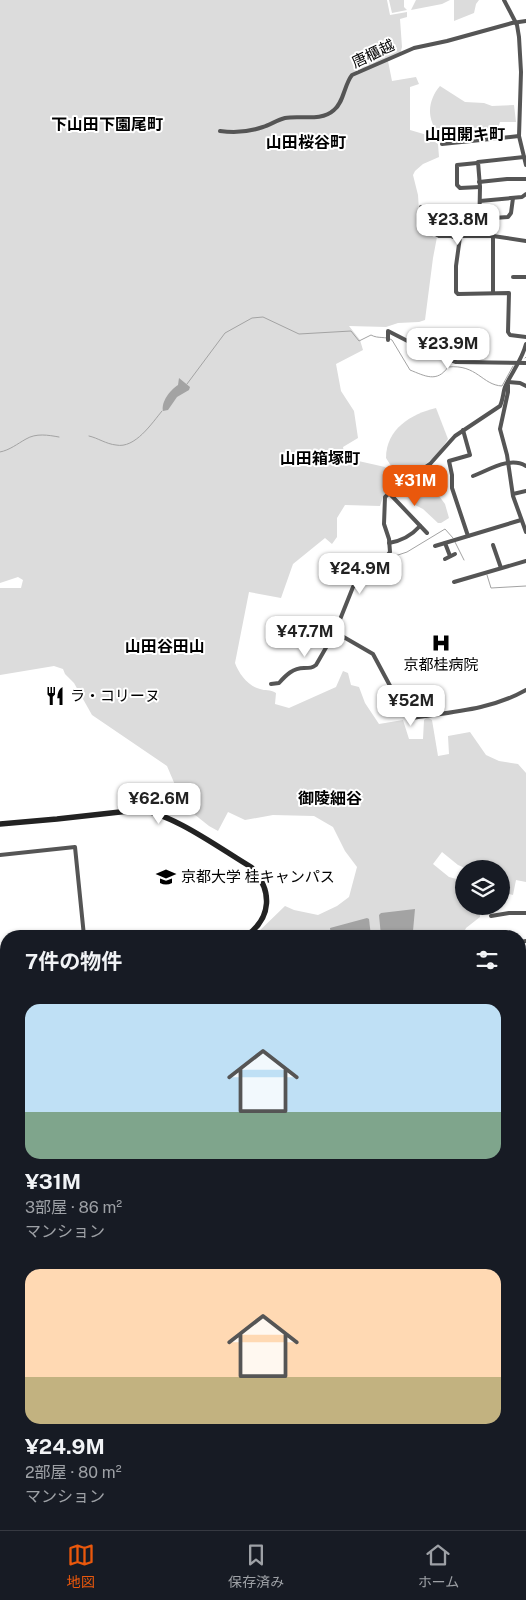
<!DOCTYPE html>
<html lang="ja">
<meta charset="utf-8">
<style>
body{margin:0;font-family:"Public Sans","Noto Sans JP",sans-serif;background:#20242c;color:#f1f3f6;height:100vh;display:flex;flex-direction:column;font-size:19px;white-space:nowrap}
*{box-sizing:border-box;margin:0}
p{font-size:16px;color:#9ea1a6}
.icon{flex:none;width:28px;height:28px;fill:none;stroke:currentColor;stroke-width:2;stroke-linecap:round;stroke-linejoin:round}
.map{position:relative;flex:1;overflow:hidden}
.sheet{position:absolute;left:0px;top:930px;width:526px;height:600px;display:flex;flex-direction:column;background:#171b24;border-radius:20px 20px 0 0;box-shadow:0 1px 4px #0004}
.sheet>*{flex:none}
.controls{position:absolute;left:455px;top:860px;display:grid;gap:10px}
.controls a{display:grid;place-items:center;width:55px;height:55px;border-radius:50%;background:#171b24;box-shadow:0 1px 4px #0004;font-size:25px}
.price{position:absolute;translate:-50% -42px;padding:0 11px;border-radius:10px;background:#fff;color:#222;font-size:16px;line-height:32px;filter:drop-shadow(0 1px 2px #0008)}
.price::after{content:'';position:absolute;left:50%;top:30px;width:15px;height:11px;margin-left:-8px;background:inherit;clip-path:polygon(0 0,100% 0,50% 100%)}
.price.active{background:#ea580c;color:#fff}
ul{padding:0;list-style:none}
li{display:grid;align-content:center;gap:10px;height:265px;padding:0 25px}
li span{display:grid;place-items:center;height:155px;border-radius:15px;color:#555}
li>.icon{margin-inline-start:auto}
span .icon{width:90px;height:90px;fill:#fffc;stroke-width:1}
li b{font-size:21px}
h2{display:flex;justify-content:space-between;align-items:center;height:60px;padding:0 25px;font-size:21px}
.tabs{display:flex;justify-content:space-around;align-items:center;height:70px;border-top:1px solid #363941;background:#171b24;font-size:14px;color:#9ea1a6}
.tabs a{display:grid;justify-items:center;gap:2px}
.tabs .active{color:#ea580c}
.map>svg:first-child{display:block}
.green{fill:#dcdcdc}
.water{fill:#a3a3a3}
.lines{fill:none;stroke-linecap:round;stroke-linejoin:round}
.stream{stroke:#a3a3a3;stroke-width:1}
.river{stroke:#a3a3a3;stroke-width:9}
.highway-casing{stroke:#dbdbdb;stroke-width:9}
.street{stroke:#555;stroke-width:4}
.secondary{stroke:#222;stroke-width:5.5}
.highway{stroke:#000;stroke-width:7}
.labels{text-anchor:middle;stroke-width:4;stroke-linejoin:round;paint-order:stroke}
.street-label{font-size:15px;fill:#000;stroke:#fff}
.poi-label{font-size:15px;fill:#000;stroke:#fff;text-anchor:start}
.neighbourhood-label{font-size:16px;font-weight:bold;fill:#000;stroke:#fff}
</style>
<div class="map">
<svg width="526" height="1530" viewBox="0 0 526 1530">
<rect width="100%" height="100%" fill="#fff"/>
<g class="green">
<path d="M0,0H387L390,15L407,12V17L400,19L402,47L400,54L388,61L392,81L416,77L419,84L410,87V130L427,135L438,144L439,157L423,164L415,171L413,175L418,195L419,211L433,237H437L433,258L425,320L419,322L398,323L386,327L349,326L360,340L363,350L336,364L341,391L354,411L358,438L343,447L345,458L385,467L397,484L383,497L380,506L345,505L337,518V537L332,544L325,538L293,564L281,598L249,592L235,663C239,674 248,686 260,689C265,691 270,689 276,693L275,704L289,708L336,687L343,671L348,673L351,685L359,687L365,703L379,724L403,720L409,739H423L424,720L427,717L432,720L438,756L449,754L448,736L470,732L486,755L499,761L518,764L526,773V882L516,880L513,895L505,893V896L501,897V869L465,868L458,865L442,852L433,864L449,877L464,881V906H480V917L466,928L462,936H254L285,906L294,910L318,915L337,906L349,897L357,867L345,851L333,827L314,816L273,815L245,820L228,812L218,831L209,826L184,806L167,766L92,715L74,683L65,674L63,669L54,666L0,675V588H21L23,580L18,577L0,583Z"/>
<polygon points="389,0 404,0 404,7 407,10 392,13"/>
<polygon points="416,0 450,0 442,4 411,10"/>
<polygon points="454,0 479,0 476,4 474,13 454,21"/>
<path d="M440,86L465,102L484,103L492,106L514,105L516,122H500L498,128H472L470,135L438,137C437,132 433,127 432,122C427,109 432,95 440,86Z"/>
<path d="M436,408L448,439C437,458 420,469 403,480H400L386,458C386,429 411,414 436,408Z"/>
<polygon points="422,473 445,504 449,518 441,523 438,523 423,509 413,504 400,487"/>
<polygon points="0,983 6,985 6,1392 0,1399"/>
<polygon points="338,1524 483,1524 487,1530 334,1530"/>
</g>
<g class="water">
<path d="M179,378L190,387L189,390L177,397L168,410L163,411C161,402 170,390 178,385Z"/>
<polygon points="415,909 413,931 412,934 389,933 381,936 379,915 381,913"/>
<polygon points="367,918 369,919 371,936 331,936 330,928"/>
</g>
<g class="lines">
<g class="stream">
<polyline points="525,358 526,357"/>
<path d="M187,384L225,333L252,318L263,317L299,334L351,331L359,341L371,335C378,339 386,336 392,340L410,370C425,376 437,383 448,367C477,364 482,385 502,386L513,366"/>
<path d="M89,436C98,438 106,444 116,445C135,449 152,423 162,411"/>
<path d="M0,452C10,450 17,444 26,439C36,433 48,435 59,437"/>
<polyline points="455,542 464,560"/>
<polyline points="382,562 389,558 407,552 445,529 453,538"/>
<polyline points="487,575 491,588 526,586"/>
<polyline points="356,589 374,569"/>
<polyline points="520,1081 526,1079"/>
<polyline points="520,1374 526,1372"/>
<polyline points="520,1390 524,1407 526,1407"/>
</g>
<g class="river">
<polyline points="0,1246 6,1243"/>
<polyline points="520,1266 526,1269"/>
</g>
<g class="highway-casing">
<g id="highway">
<polyline points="520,1203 526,1193"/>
<polyline points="520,1217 526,1206"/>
<polyline points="111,1530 121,1524"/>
<polyline points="122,1530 132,1524"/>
</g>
</g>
<g class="street">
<polyline points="504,0 517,25 519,37 521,72 519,136 526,165"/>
<path d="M220,131C235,133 249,132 263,127C270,125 277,120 285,118C300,115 321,122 334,110C344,102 344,85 352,75L414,48L447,41L512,23L526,21"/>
<polyline points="442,144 519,136"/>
<polyline points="477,163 457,165 457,185 460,188 480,187"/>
<polyline points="479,182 507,179 526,179"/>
<polyline points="480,201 522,197 526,194"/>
<polyline points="421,207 421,211 434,233 439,236 493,236 526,241"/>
<polyline points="452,211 453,237"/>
<polyline points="479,219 508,217 511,213 513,198"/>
<polyline points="479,235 480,187 478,162 524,157"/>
<polyline points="460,237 456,266 456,292 458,294 509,293 508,332 510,335 526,337"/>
<polyline points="513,277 526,277"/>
<polyline points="493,293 493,236"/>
<polyline points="388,340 388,331 431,353 456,362 526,363"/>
<polyline points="508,382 520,383 526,386"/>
<polyline points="508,385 508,392 500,429 507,455 513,496 526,532"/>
<polyline points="463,430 470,455 449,461 452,475 452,488 468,536"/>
<path d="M473,476C489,470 510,456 526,466"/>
<polyline points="389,493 427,533"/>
<polyline points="513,494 526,491"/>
<path d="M389,543C401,541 412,535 420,526"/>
<polyline points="445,543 450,556"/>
<polyline points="493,545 501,568"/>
<polyline points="435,546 521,520"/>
<polyline points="445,559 455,554"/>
<polyline points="454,582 526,561"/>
<path d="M335,632L373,654L396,697L411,718C450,712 491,710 526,690"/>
<path d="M271,684L279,683C286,675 293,668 304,668C310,668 312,668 316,665L335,632L353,587L370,570L387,556L390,552L389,539L384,524L385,497L394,489L430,464L455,436L500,406C503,400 503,393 505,387C512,372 522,360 526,344"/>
<polyline points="0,855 75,847 84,936"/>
<polyline points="491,916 509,913 526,913"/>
<polyline points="520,942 526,941"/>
<polyline points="0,969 6,968"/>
<polyline points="520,1021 526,1023"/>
<polyline points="520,1048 526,1047"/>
<polyline points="520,1151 526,1155"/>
<polyline points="520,1259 526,1256"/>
<polyline points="524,1291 526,1293"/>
<polyline points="520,1342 526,1340"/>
<polyline points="0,1363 6,1364"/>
<polyline points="240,1530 242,1524"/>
</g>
<g class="secondary">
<path d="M0,824L57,819L138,810C171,812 222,850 251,867C273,890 272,918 246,936"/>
<polyline points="520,1367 526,1365"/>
<polyline points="0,1430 6,1428"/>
<polyline points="520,1438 526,1437"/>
<polyline points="326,1530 331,1524"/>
</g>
<use href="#highway" class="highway"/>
</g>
<defs>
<g id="hospital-bare" transform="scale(1.5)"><path d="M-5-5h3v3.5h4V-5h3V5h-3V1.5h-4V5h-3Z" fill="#000" stroke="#fff" stroke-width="2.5" paint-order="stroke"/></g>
<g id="restaurant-bare" transform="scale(1.5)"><path d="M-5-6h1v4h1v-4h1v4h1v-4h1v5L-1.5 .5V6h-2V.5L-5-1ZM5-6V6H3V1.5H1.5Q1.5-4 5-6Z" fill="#000" stroke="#fff" stroke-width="2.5" paint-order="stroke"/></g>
<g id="university-bare" transform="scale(1.5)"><path d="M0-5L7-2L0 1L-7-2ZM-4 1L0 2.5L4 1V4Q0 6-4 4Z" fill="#000" stroke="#fff" stroke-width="2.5" paint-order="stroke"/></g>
</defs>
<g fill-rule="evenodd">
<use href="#hospital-bare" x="441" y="643"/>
<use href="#restaurant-bare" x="55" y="696"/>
<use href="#university-bare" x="166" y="877"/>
</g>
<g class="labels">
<g class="street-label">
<text transform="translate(373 54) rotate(-25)" y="5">唐櫃越</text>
</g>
<g class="poi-label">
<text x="441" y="670" text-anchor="middle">京都桂病院</text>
<text x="70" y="701">ラ・コリーヌ</text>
<text x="181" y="882">京都大学 桂キャンパス</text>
</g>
<g class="neighbourhood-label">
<text x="107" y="130">下山田下園尾町</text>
<text x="465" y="140">山田開キ町</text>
<text x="306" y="148">山田桜谷町</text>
<text x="320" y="464">山田箱塚町</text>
<text x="165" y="652">山田谷田山</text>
<text x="330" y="804">御陵細谷</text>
</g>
</g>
</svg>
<div class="controls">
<a><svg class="icon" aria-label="layers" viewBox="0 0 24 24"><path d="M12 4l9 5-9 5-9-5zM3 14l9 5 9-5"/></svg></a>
</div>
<b class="price" style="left:458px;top:246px">¥23.8M</b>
<b class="price" style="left:448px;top:370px">¥23.9M</b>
<b class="price active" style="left:415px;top:507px">¥31M</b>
<b class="price" style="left:360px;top:595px">¥24.9M</b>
<b class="price" style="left:305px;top:658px">¥47.7M</b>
<b class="price" style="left:411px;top:727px">¥52M</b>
<b class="price" style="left:159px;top:825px">¥62.6M</b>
<section class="sheet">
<h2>7件の物件<svg class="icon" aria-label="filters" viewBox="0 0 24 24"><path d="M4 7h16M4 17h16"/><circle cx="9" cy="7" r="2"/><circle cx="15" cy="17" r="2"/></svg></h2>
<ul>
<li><span style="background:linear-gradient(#bfe0f5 70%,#7fa58c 0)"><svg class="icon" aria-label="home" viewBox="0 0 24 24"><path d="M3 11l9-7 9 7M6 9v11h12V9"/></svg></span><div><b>¥31M</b><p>3部屋 · 86 m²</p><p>マンション</p></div></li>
<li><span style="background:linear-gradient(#ffd9b3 70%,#c2b280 0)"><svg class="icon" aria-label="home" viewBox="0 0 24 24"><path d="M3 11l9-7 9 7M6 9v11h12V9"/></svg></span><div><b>¥24.9M</b><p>2部屋 · 80 m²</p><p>マンション</p></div></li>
</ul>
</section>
</div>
<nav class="tabs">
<a class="active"><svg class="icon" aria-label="map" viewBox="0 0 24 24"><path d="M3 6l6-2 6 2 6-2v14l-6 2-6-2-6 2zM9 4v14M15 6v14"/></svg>地図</a>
<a><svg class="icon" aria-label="saved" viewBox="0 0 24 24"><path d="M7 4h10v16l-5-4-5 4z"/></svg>保存済み</a>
<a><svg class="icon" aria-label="home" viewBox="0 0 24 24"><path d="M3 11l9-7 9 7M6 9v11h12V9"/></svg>ホーム</a>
</nav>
